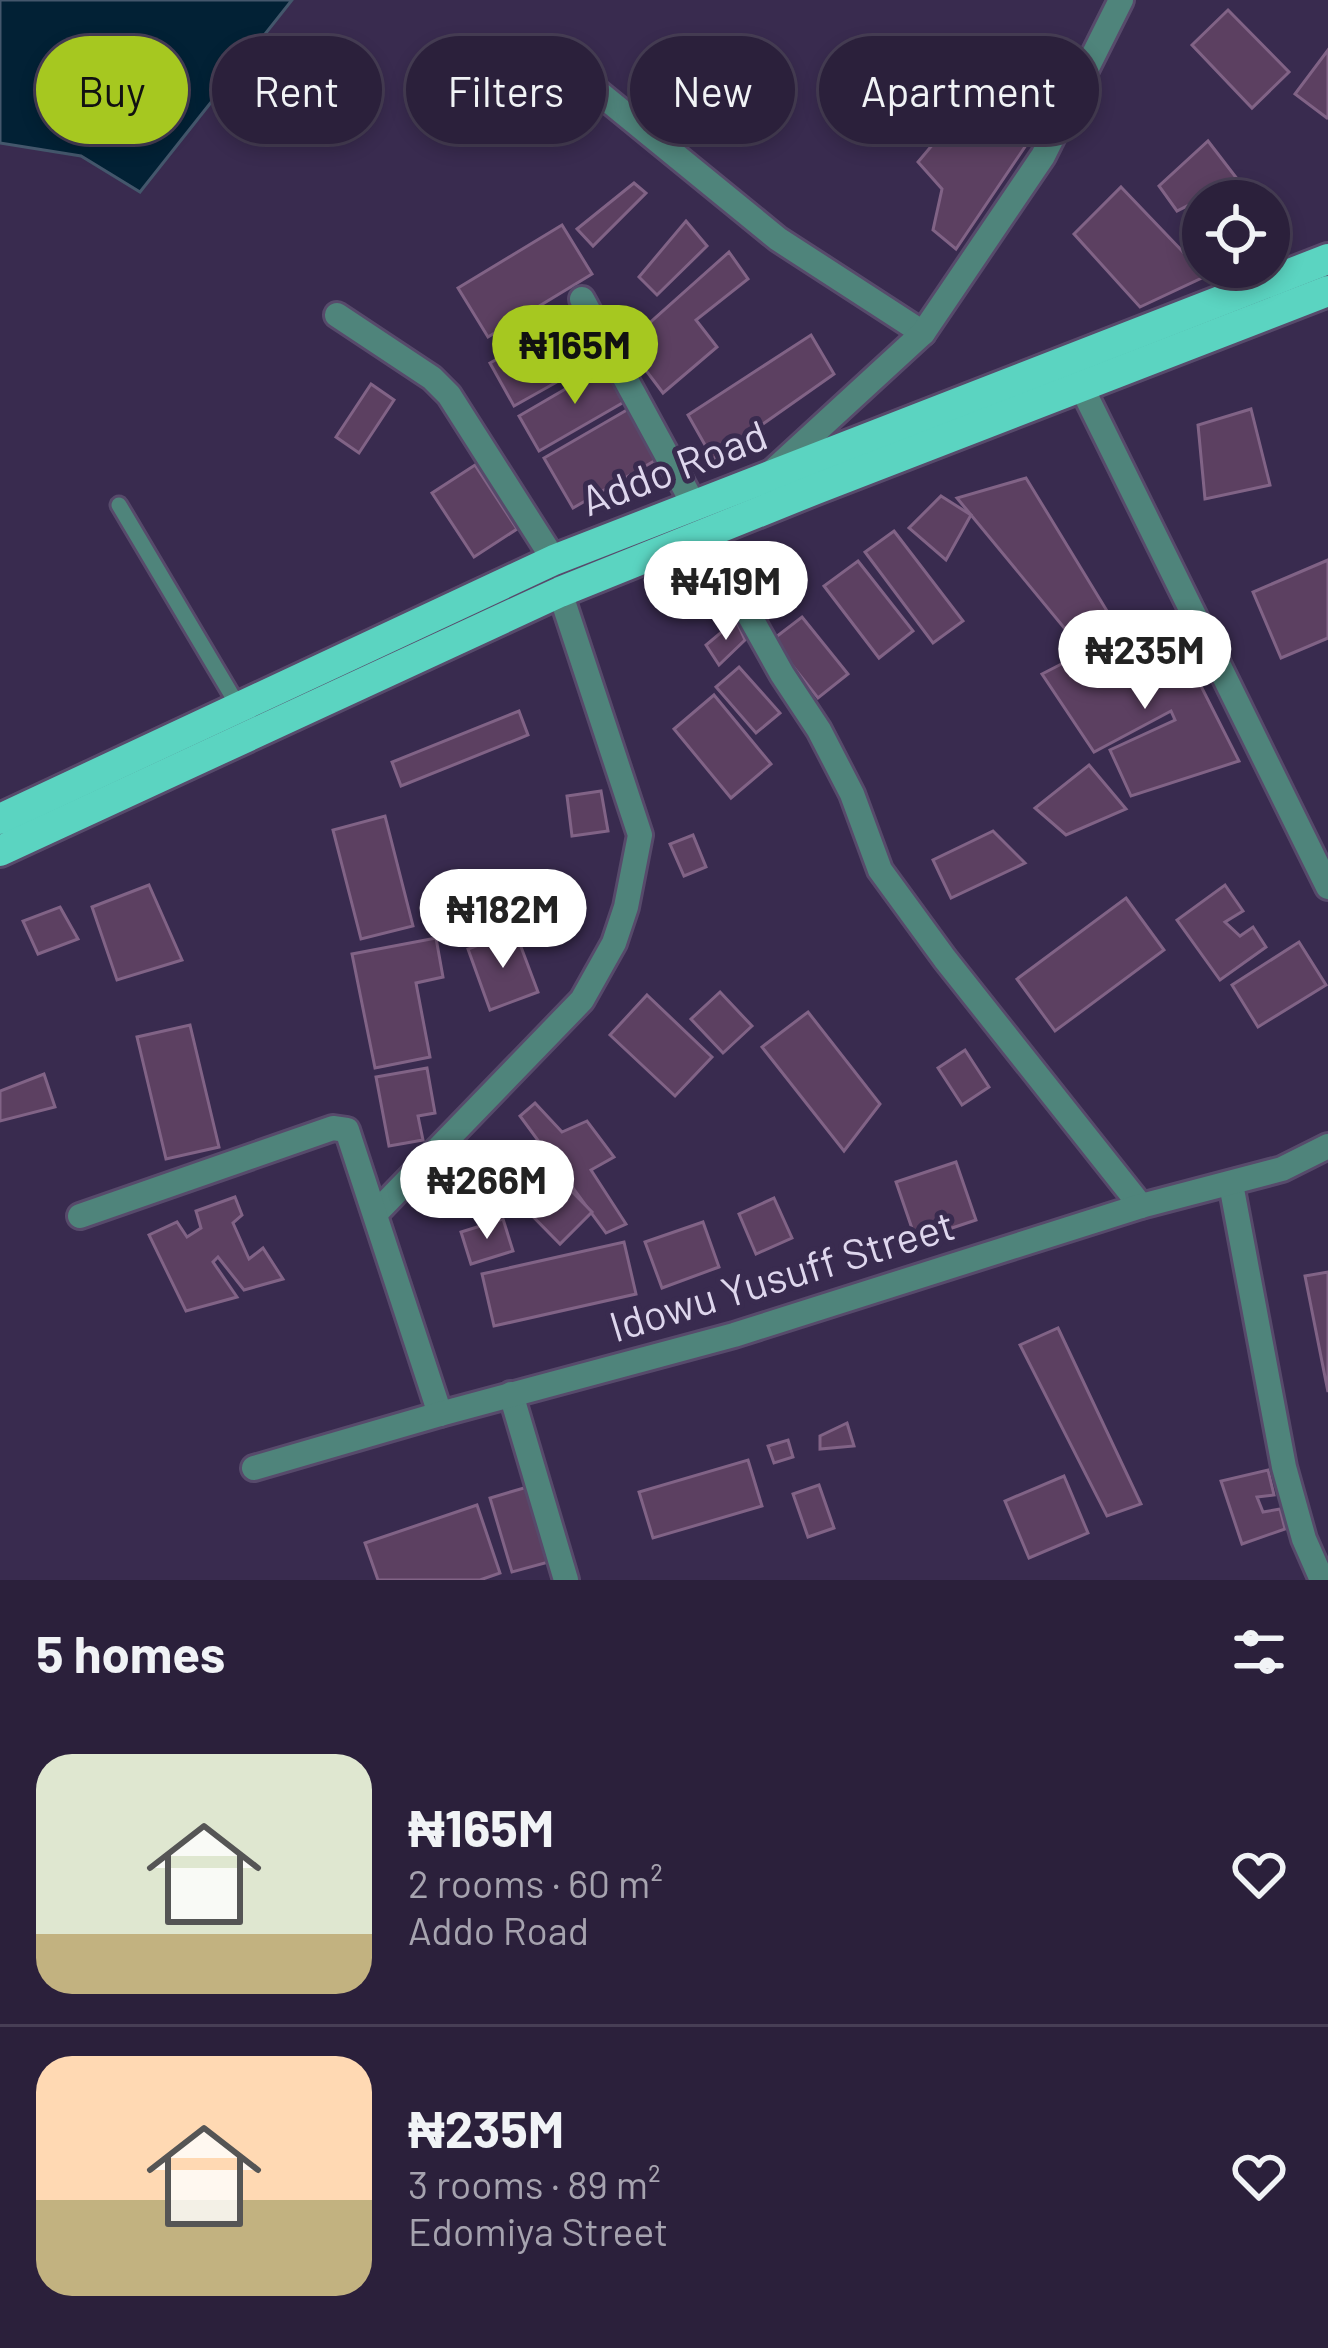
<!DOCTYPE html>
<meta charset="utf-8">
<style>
body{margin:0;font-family:Barlow,sans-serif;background:#332842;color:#f1f3f6;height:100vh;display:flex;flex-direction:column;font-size:45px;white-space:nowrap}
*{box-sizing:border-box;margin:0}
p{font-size:39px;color:#a6a3af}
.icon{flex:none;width:66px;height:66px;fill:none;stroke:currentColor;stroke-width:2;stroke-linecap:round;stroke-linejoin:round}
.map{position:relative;height:1580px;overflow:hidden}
.drawer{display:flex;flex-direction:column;background:#2b203b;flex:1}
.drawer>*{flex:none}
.top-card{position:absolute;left:36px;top:36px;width:1257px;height:108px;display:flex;gap:24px}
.controls{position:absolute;left:1182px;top:180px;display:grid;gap:24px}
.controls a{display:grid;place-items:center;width:108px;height:108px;border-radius:50%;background:#2b203b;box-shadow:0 6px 18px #0003,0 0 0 3px #473e55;font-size:60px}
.price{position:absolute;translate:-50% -102px;padding:0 27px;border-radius:42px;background:#fff;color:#222;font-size:39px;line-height:78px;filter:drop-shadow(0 3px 6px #0008)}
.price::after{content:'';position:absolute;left:50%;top:72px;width:36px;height:27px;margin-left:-18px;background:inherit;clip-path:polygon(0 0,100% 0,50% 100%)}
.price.current{background:#a6c820;color:#111}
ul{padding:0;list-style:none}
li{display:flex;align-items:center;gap:36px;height:300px;padding:0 36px}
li+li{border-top:3px solid #473e55}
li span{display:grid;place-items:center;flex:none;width:336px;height:240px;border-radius:36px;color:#555}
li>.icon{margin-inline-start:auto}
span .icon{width:144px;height:144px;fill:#fffc;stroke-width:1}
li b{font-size:51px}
h2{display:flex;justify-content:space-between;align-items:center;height:144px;padding:0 36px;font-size:51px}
.pill{padding:0 42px;border-radius:54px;background:#2b203b;box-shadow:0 6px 18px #0003,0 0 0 3px #473e55;font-size:42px;line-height:108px}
.pill.current{background:#a6c820;color:#111}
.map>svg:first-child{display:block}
.water{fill:#022135;stroke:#44576c;stroke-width:3}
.building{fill:#5c4061;stroke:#816386;stroke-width:3}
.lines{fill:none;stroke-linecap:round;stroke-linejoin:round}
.service-casing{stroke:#574a6b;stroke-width:21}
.minor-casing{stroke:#574a6b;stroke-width:30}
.tertiary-casing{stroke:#574a6b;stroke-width:30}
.primary-casing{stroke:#574a6b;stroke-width:36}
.service{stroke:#4f847b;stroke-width:15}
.minor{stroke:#4f847b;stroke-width:24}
.tertiary{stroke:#4f847b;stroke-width:24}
.primary{stroke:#5bd4c1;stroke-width:30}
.labels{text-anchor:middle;stroke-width:10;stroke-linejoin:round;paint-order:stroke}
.street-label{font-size:42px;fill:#ded6ed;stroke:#392b4f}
</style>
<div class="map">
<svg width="1328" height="1580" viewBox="0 0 1328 1580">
<rect width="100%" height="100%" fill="#392b4f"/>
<polygon class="water" points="0,0 292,0 140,192 81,156 0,143"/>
<g class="building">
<polygon points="1228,10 1289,72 1252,108 1192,45"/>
<polygon points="1328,50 1328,117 1327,118 1295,94"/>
<polygon points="982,86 1039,126 956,249 933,230 942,189 918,162"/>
<polygon points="1208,141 1238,180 1177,211 1159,186"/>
<polygon points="634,183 646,193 593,246 577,229"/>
<polygon points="1121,187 1206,276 1140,307 1074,234"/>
<polygon points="686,221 707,246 657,295 639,277"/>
<polygon points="562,225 592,274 488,337 458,288"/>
<polygon points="729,252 748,279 696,320 717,347 663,393 626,344"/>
<polygon points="581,312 605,355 514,406 490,363"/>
<polygon points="811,335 834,374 713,459 688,415"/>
<polygon points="610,363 631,398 539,451 519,416"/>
<polygon points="371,384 394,400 359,453 336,437"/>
<polygon points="632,407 661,457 573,508 544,458"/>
<polygon points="1251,409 1270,485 1205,499 1198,425"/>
<polygon points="475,465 517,529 474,557 432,493"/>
<polygon points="1026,478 1107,611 1075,641 957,498"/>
<polygon points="941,496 971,515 946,560 909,528"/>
<polygon points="894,531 963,621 933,643 865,552"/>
<polygon points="1328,560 1328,638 1281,658 1253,592"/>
<polygon points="858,561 913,631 879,658 824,586"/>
<polygon points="802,617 848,674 818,698 772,640"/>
<polygon points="736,620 745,640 719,665 706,645"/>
<polygon points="1171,627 1239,761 1131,796 1110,750 1175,720 1171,711 1094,752 1042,674 1083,653 1091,666"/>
<polygon points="739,667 780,713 756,733 716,687"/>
<polygon points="714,695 771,764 731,798 674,729"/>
<polygon points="519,711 528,735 401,786 392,762"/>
<polygon points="1089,765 1126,809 1066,835 1035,808"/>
<polygon points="601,791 608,831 572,836 567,796"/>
<polygon points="385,816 413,926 361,939 333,830"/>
<polygon points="993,831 1025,863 951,898 933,860"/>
<polygon points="693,835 706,867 684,876 670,844"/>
<polygon points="149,885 182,960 117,980 92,907"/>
<polygon points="1225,885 1243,911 1225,922 1240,936 1253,927 1266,947 1220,980 1177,920"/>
<polygon points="1126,898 1164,950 1055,1031 1017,979"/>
<polygon points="60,907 78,939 38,954 23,921"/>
<polygon points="515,931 538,992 490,1010 468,949"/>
<polygon points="436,938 443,977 416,983 430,1057 375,1068 352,954"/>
<polygon points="1299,942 1326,985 1258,1027 1232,985"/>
<polygon points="720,992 752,1026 723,1053 691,1019"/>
<polygon points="647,995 712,1057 675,1096 610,1035"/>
<polygon points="808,1012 880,1104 844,1151 762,1047"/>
<polygon points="190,1025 219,1147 166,1159 137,1037"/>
<polygon points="965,1050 989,1087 962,1105 938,1068"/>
<polygon points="427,1068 435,1113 418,1116 423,1140 389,1146 376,1077"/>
<polygon points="44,1074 55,1107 0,1121 0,1091"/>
<polygon points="535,1103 562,1132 587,1121 614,1157 591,1170 626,1224 606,1233 520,1116"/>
<polygon points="529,1148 592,1212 560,1244 497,1180"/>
<polygon points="956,1162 976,1220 916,1240 896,1182"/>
<polygon points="235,1197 242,1215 233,1223 249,1259 263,1248 283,1279 244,1290 218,1257 213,1262 237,1297 186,1311 149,1235 177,1222 187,1237 201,1228 196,1211"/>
<polygon points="774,1198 792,1238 756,1254 739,1214"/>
<polygon points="503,1219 513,1251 471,1264 461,1232"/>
<polygon points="703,1222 719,1267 662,1288 645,1242"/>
<polygon points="624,1242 636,1294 494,1326 482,1274"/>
<polygon points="1328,1272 1328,1392 1305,1276"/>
<polygon points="1058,1328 1141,1504 1107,1516 1020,1345"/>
<polygon points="847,1423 854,1446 820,1449 820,1436"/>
<polygon points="788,1440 793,1457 774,1463 768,1446"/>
<polygon points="748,1460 762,1506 653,1538 639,1492"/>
<polygon points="1268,1470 1274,1495 1257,1497 1263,1512 1280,1509 1285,1529 1242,1544 1221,1481"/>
<polygon points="1064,1476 1088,1533 1029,1558 1005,1501"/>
<polygon points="534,1485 556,1560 512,1572 490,1498"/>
<polygon points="819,1485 834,1528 808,1537 793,1494"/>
<polygon points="477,1505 500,1573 480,1580 378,1580 365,1543"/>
</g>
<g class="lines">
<g class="service-casing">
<polyline id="service" points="119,505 240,709"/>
</g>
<g class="minor-casing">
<g id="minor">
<polyline points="571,70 778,239 923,333"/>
<polyline points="582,299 694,505"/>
<polyline points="337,315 432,378 449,395 554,560"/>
<polyline points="1081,386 1328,887"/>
<polyline points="704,534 782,674 819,730 852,794 880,870 945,959 1141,1206"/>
<polyline points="1231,1184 1284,1467 1304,1539 1322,1580"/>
<polyline points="376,1213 582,1000 614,943 626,907 640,835 560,592"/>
<polyline points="80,1216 333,1128 347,1130 440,1414"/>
<polyline points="511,1394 566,1580"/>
<polyline points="254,1468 440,1414 734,1335 1141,1206 1282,1169 1328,1146"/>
</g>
</g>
<g class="tertiary-casing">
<polyline id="tertiary" points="774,470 923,333 1043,156 1121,0"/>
</g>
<g class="primary-casing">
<g id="primary">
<polyline points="0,819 554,560 1328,259"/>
<polyline points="0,851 560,592 816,489 1328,291"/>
</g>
</g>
<use href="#service" class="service"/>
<use href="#minor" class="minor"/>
<use href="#tertiary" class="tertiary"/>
<use href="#primary" class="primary"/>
</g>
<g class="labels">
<g class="street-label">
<text transform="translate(674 468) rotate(-21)" y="15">Addo Road</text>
<text transform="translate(782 1276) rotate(-17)" y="15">Idowu Yusuff Street</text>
</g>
</g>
</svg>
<div class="controls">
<a><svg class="icon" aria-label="locate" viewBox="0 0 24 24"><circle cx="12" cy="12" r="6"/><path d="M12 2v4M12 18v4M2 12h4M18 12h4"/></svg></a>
</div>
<b class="price current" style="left:575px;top:407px">₦165M</b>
<b class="price" style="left:726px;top:643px">₦419M</b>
<b class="price" style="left:1145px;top:712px">₦235M</b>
<b class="price" style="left:503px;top:971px">₦182M</b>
<b class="price" style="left:487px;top:1242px">₦266M</b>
<div class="top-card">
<a class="pill current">Buy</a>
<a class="pill">Rent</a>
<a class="pill">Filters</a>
<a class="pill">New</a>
<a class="pill">Apartment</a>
</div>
</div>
<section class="drawer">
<h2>5 homes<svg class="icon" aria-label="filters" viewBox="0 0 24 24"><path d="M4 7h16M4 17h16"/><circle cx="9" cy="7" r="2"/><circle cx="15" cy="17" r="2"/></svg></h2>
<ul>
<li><span style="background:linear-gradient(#dfe7d0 75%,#c2b280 0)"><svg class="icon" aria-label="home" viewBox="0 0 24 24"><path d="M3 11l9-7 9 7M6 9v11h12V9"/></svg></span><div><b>₦165M</b><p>2 rooms · 60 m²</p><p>Addo Road</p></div><svg class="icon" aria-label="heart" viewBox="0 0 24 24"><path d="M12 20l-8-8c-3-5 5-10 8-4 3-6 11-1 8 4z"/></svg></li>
<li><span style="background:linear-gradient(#ffd9b3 60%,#c2b280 0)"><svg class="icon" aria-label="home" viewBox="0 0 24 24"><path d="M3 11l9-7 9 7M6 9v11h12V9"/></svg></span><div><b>₦235M</b><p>3 rooms · 89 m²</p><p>Edomiya Street</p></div><svg class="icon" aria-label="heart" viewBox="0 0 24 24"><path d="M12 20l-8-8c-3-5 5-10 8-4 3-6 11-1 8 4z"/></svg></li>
</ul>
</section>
